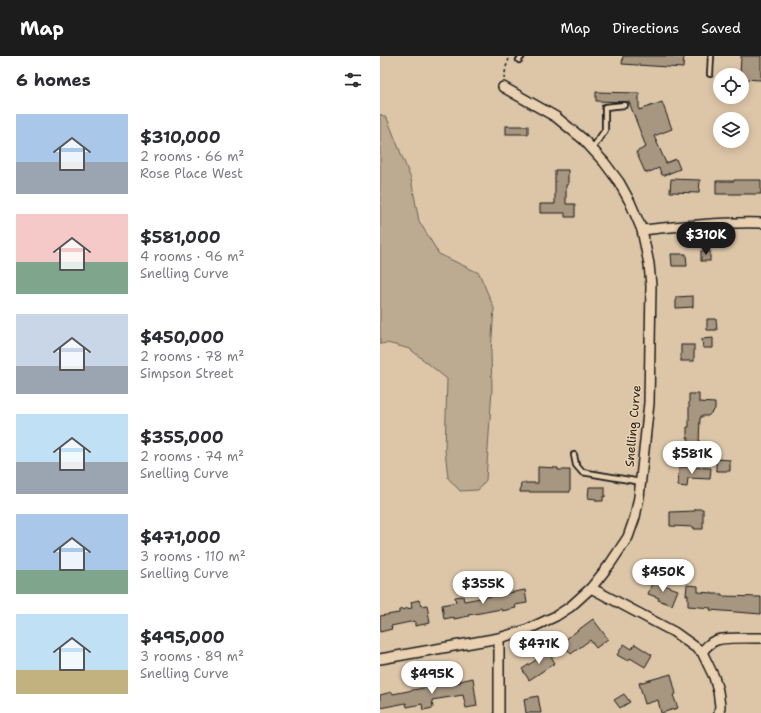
<!DOCTYPE html>
<meta charset="utf-8">
<style>
body{margin:0;font-family:"Shantell Sans",sans-serif;background:#f7f7f7;color:#2b2b33;height:100vh;display:flex;flex-direction:column;font-size:15px;white-space:nowrap}
*{box-sizing:border-box;margin:0}
p{font-size:13px;color:#7c7c81}
.icon{flex:none;width:22px;height:22px;fill:none;stroke:currentColor;stroke-width:2;stroke-linecap:round;stroke-linejoin:round}
.map{position:relative;flex:1;overflow:hidden}
.details{display:flex;flex-direction:column;background:#fff;width:380px}
.details>*{flex:none}
.buttons{position:absolute;left:333px;top:12px;display:grid;gap:8px}
.buttons a{display:grid;place-items:center;width:36px;height:36px;border-radius:50%;background:#fff;box-shadow:0 2px 10px #0003;font-size:20px}
.price{position:absolute;translate:-50% -34px;padding:0 9px;border-radius:14px;background:#fff;color:#222;font-size:13px;line-height:26px;filter:drop-shadow(0 1px 2px #0008)}
.price::after{content:'';position:absolute;left:50%;top:24px;width:12px;height:9px;margin-left:-6px;background:inherit;clip-path:polygon(0 0,100% 0,50% 100%)}
.price.selected{background:#1c1c1c;color:#fff}
ul{padding:0;list-style:none}
li{display:flex;align-items:center;gap:12px;height:100px;padding:0 16px}
li span{display:grid;place-items:center;flex:none;width:112px;height:80px;border-radius:0px;color:#555}
li>.icon{margin-inline-start:auto}
span .icon{width:48px;height:48px;fill:#fffc;stroke-width:1}
li b{font-size:17px}
h2{display:flex;justify-content:space-between;align-items:center;height:48px;padding:0 16px;font-size:17px}
header{display:flex;align-items:center;gap:24px;box-sizing:border-box;height:56px;padding:0 20px;background:#1c1c1c;color:#fff}
header strong{font-size:19px}
nav{display:flex;gap:22px;margin-inline-start:auto;font-size:14px}
main{display:flex;flex:1;min-height:0}
.map>svg:first-child{display:block}
.green{fill:#bcaa91;stroke:#6c6356}
.building{fill:#a79680;stroke:#1c1c1c}
.lines{fill:none;stroke-linecap:round;stroke-linejoin:round}
.service-casing{stroke:#1c1c1c;stroke-width:8}
.minor-casing{stroke:#1c1c1c;stroke-width:12}
.path{stroke:#1c1c1c;stroke-width:1.5;stroke-dasharray:3 3;stroke-linecap:butt}
.service{stroke:#e9d1b1;stroke-width:4.5}
.minor{stroke:#e9d1b1;stroke-width:9}
.labels{text-anchor:middle;stroke-width:3;stroke-linejoin:round;paint-order:stroke}
.street-label{font-size:12px;fill:#1c1c1c;stroke:#e9d1b1}
</style>
<header>
<strong>Map</strong>
<nav><a>Map</a><a>Directions</a><a>Saved</a></nav>
</header>
<main>
<section class="details">
<h2>6 homes<svg class="icon" aria-label="filters" viewBox="0 0 24 24"><path d="M4 7h16M4 17h16"/><circle cx="9" cy="7" r="2"/><circle cx="15" cy="17" r="2"/></svg></h2>
<ul>
<li><span style="background:linear-gradient(#a9c7e8 60%,#9aa5b1 0)"><svg class="icon" aria-label="home" viewBox="0 0 24 24"><path d="M3 11l9-7 9 7M6 9v11h12V9"/></svg></span><div><b>$310,000</b><p>2 rooms · 66 m²</p><p>Rose Place West</p></div></li>
<li><span style="background:linear-gradient(#f6c9c9 60%,#7fa58c 0)"><svg class="icon" aria-label="home" viewBox="0 0 24 24"><path d="M3 11l9-7 9 7M6 9v11h12V9"/></svg></span><div><b>$581,000</b><p>4 rooms · 96 m²</p><p>Snelling Curve</p></div></li>
<li><span style="background:linear-gradient(#c9d6e8 65%,#9aa5b1 0)"><svg class="icon" aria-label="home" viewBox="0 0 24 24"><path d="M3 11l9-7 9 7M6 9v11h12V9"/></svg></span><div><b>$450,000</b><p>2 rooms · 78 m²</p><p>Simpson Street</p></div></li>
<li><span style="background:linear-gradient(#bfe0f5 60%,#9aa5b1 0)"><svg class="icon" aria-label="home" viewBox="0 0 24 24"><path d="M3 11l9-7 9 7M6 9v11h12V9"/></svg></span><div><b>$355,000</b><p>2 rooms · 74 m²</p><p>Snelling Curve</p></div></li>
<li><span style="background:linear-gradient(#a9c7e8 70%,#7fa58c 0)"><svg class="icon" aria-label="home" viewBox="0 0 24 24"><path d="M3 11l9-7 9 7M6 9v11h12V9"/></svg></span><div><b>$471,000</b><p>3 rooms · 110 m²</p><p>Snelling Curve</p></div></li>
<li><span style="background:linear-gradient(#bfe0f5 70%,#c2b280 0)"><svg class="icon" aria-label="home" viewBox="0 0 24 24"><path d="M3 11l9-7 9 7M6 9v11h12V9"/></svg></span><div><b>$495,000</b><p>3 rooms · 89 m²</p><p>Snelling Curve</p></div></li>
</ul>
</section>
<div class="map">
<svg width="381" height="657" viewBox="0 0 381 657">
<rect width="100%" height="100%" fill="#ddc6a8"/>
<filter id="ink" filterUnits="userSpaceOnUse"><feTurbulence type="fractalNoise" baseFrequency=".025" numOctaves="2"/><feDisplacementMap in="SourceGraphic" scale="8" xChannelSelector="R" yChannelSelector="G"/><feConvolveMatrix kernelMatrix="1 2 1 2 8 2 1 2 1" color-interpolation-filters="sRGB"/></filter>
<g filter="url(#ink)">
<polygon class="green" points="0,58 7,62 31,123 39,165 59,198 99,217 114,252 111,296 112,333 106,424 98,434 80,435 68,422 65,394 67,323 30,293 7,287 0,288"/>
<g class="building">
<polygon points="243,0 304,0 303,12 242,8"/>
<polygon points="361,0 381,0 381,24 362,23 362,19 360,19"/>
<polygon points="216,36 259,37 259,54 282,46 292,73 274,80 286,107 296,103 300,113 285,119 282,119 279,112 267,117 267,115 265,116 256,96 266,91 249,46 216,45"/>
<rect x="126" y="70" width="22" height="8"/>
<polygon points="175,114 188,114 188,129 186,129 186,148 195,148 195,161 185,161 185,157 160,157 160,148 175,148"/>
<polygon points="291,123 320,124 319,137 290,136"/>
<polygon points="354,124 381,124 381,138 336,138 336,125 354,125"/>
<rect x="321" y="195" width="9" height="10"/>
<polygon points="291,198 306,198 307,210 292,210"/>
<polygon points="313,240 313,251 296,252 296,241"/>
<polygon points="327,263 336,263 337,274 327,274"/>
<polygon points="333,282 333,292 323,292 322,283"/>
<rect x="301" y="289" width="13" height="16"/>
<polygon points="309,338 319,338 319,346 335,347 335,353 328,360 321,360 321,362 320,362 319,388 308,388 309,382 307,382 307,371 309,371"/>
<polygon points="336,403 350,404 350,415 336,415"/>
<polygon points="158,411 178,412 178,414 190,414 190,436 140,436 141,427 158,427"/>
<polygon points="299,411 331,412 330,423 308,422 307,431 298,430"/>
<polygon points="209,431 225,431 225,441 223,440 223,445 216,445 216,443 208,442"/>
<polygon points="315,453 323,453 323,473 314,473 314,471 290,470 290,456 315,455"/>
<polygon points="273,525 298,534 292,549 278,544 279,542 268,538"/>
<polygon points="307,529 318,530 318,536 332,537 332,538 342,538 342,540 381,541 381,558 330,554 331,552 308,550 308,539 306,539"/>
<polygon points="145,534 147,547 135,549 136,552 122,555 121,553 100,557 88,559 89,560 74,563 74,561 64,563 62,549 76,546 75,541 83,540 84,545"/>
<polygon points="39,544 41,550 47,549 50,567 35,570 35,565 11,570 12,573 0,576 0,560 19,557 19,554 32,552 31,546"/>
<polygon points="213,563 228,583 216,592 210,584 191,598 182,586"/>
<polygon points="244,588 252,593 255,588 272,599 265,611 250,602 248,605 237,599"/>
<polygon points="167,594 175,607 149,624 142,613 159,602 158,600"/>
<polygon points="291,618 296,638 293,639 298,652 281,657 278,644 265,648 259,627"/>
<polygon points="93,622 97,650 86,652 83,639 52,644 53,652 43,654 42,648 27,651 26,647 0,652 0,639 12,636 13,638 58,629 58,630 81,626 80,625"/>
<polygon points="244,638 250,646 240,652 234,644"/>
<polygon points="158,640 161,657 146,657 144,643"/>
</g>
<g class="lines">
<g class="service-casing">
<g id="service">
<polyline points="139,4 142,0"/>
<polyline points="330,18 331,0"/>
<polyline points="212,93 225,74 225,51 245,49"/>
<polyline points="194,399 196,409 202,416 261,426"/>
</g>
</g>
<g class="minor-casing">
<g id="minor">
<path d="M262,174C301,170 341,166 381,167"/>
<polyline points="211,532 294,576 322,596 334,621 338,635 340,650 339,657"/>
<path d="M322,596C326,591 330,586 337,584C346,581 370,582 381,582"/>
<polyline points="0,603 119,582 146,574 176,560 190,551 211,532 230,508 248,481 255,461 259,441 269,347 271,230 269,208 262,174 250,146 239,126 224,106 203,83 176,61 123,31"/>
<polyline points="119,657 119,582"/>
</g>
</g>
<polyline class="path" points="124,23 126,11 130,0"/>
<use href="#service" class="service"/>
<use href="#minor" class="minor"/>
</g>
</g>
<g class="labels">
<g class="street-label">
<text transform="translate(253 370) rotate(-85)" y="4">Snelling Curve</text>
</g>
</g>
</svg>
<div class="buttons">
<a><svg class="icon" aria-label="locate" viewBox="0 0 24 24"><circle cx="12" cy="12" r="6"/><path d="M12 2v4M12 18v4M2 12h4M18 12h4"/></svg></a>
<a><svg class="icon" aria-label="layers" viewBox="0 0 24 24"><path d="M12 4l9 5-9 5-9-5zM3 14l9 5 9-5"/></svg></a>
</div>
<b class="price selected" style="left:326px;top:200px">$310K</b>
<b class="price" style="left:312px;top:419px">$581K</b>
<b class="price" style="left:283px;top:537px">$450K</b>
<b class="price" style="left:103px;top:549px">$355K</b>
<b class="price" style="left:159px;top:609px">$471K</b>
<b class="price" style="left:52px;top:639px">$495K</b>
</div>
</main>
